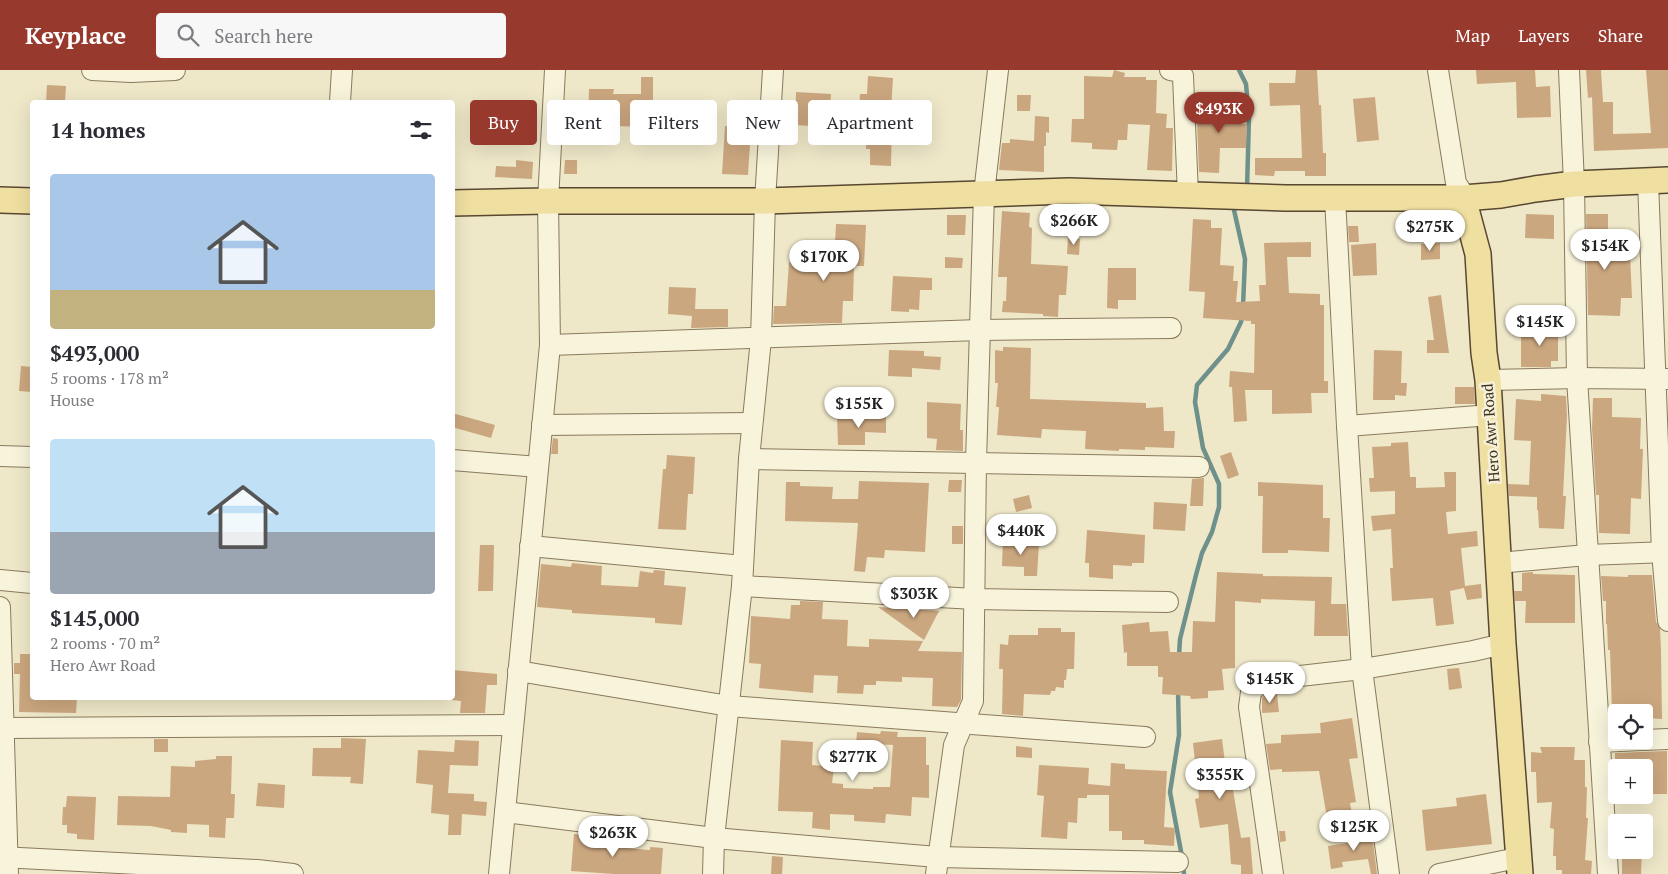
<!DOCTYPE html>
<meta charset="utf-8">
<style>
body{margin:0;font-family:"PT Serif",serif;background:#f7f7f7;color:#2b2b33;height:100vh;display:flex;flex-direction:column;font-size:19px;white-space:nowrap}
*{box-sizing:border-box;margin:0}
p{font-size:16px;color:#7c7c81}
.icon{flex:none;width:28px;height:28px;fill:none;stroke:currentColor;stroke-width:2;stroke-linecap:round;stroke-linejoin:round}
.map{position:relative;flex:1;overflow:hidden}
.sheet{position:absolute;left:30px;top:30px;width:425px;height:600px;display:flex;flex-direction:column;background:#fff;border-radius:5px;box-shadow:0 5px 20px #0002}
.sheet>*{flex:none}
.guide{position:absolute;left:470px;top:30px;width:475px;height:45px;display:flex;gap:10px}
.controls{position:absolute;left:1608px;top:634px;display:grid;gap:10px}
.controls a{display:grid;place-items:center;width:45px;height:45px;border-radius:5px;background:#fff;box-shadow:0 5px 20px #0002;font-size:25px}
.price{position:absolute;translate:-50% -42px;padding:0 11px;border-radius:18px;background:#fff;color:#222;font-size:16px;line-height:32px;filter:drop-shadow(0 1px 2px #0008)}
.price::after{content:'';position:absolute;left:50%;top:30px;width:15px;height:11px;margin-left:-8px;background:inherit;clip-path:polygon(0 0,100% 0,50% 100%)}
.price.active{background:#98392e;color:#fff}
ul{padding:0;list-style:none}
li{display:grid;align-content:center;gap:10px;height:265px;padding:0 20px}
li span{display:grid;place-items:center;height:155px;border-radius:5px;color:#555}
li>.icon{margin-inline-start:auto}
span .icon{width:90px;height:90px;fill:#fffc;stroke-width:1}
li b{font-size:21px}
h2{display:flex;justify-content:space-between;align-items:center;height:60px;padding:0 20px;font-size:21px}
.tag{padding:0 18px;border-radius:5px;background:#fff;box-shadow:0 5px 20px #0002;font-size:18px;line-height:45px}
.tag.active{background:#98392e;color:#fff}
header{display:flex;align-items:center;gap:30px;box-sizing:border-box;height:70px;padding:0 25px;background:#98392e;color:#fff}
header strong{font-size:24px}
nav{display:flex;gap:28px;margin-inline-start:auto;font-size:18px}
.search{width:350px;height:45px;background:#f7f7f7;display:flex;align-items:center;gap:12px;box-sizing:border-box;padding:0 18px;border-radius:5px;color:#7c7c81;font-size:19px}
.map>svg:first-child{display:block}
.lines{fill:none;stroke-linecap:round;stroke-linejoin:round}
.stream{stroke:#6f918c;stroke-width:4.5}
.building{fill:#cba77f}
.minor-casing{stroke:#8a7a5d;stroke-width:22}
.major-casing{stroke:#584731;stroke-width:28}
.minor{stroke:#f8f3db;stroke-width:20}
.major{stroke:#efdfa1;stroke-width:25}
.labels{text-anchor:middle;stroke-width:5;stroke-linejoin:round;paint-order:stroke}
.street-label{font-size:15px;fill:#3a3020;stroke:#f5f0d7}
</style>
<header>
<strong>Keyplace</strong>
<div class="search"><svg class="icon" aria-label="search" viewBox="0 0 24 24"><circle cx="10" cy="10" r="6"/><path d="M15 15l6 6"/></svg>Search here</div>
<nav><a>Map</a><a>Layers</a><a>Share</a></nav>
</header>
<div class="map">
<svg width="1668" height="804" viewBox="0 0 1668 804">
<rect width="100%" height="100%" fill="#eee7c8"/>
<g class="lines">
<g class="stream">
<polyline points="1239,0 1246,14 1249,47 1247,119"/>
<polyline points="1236,136 1234,140 1245,189 1243,236"/>
<polyline points="1179,586 1180,569 1196,505 1202,483 1212,462 1219,437 1219,414 1203,378 1195,332 1197,315 1228,279 1241,252 1242,246"/>
<polyline points="1178,621 1179,665 1170,722 1182,787"/>
<polyline points="1183,794 1184,804"/>
</g>
</g>
<g class="building">
<polygon points="1114,0 1125,3 1124,7 1146,7 1146,10 1157,10 1156,43 1167,44 1166,58 1173,58 1172,101 1147,100 1150,55 1128,54 1127,70 1118,70 1117,80 1092,79 1092,73 1071,72 1072,49 1084,49 1084,6 1112,7"/>
<polygon points="1296,0 1317,0 1319,35 1321,35 1323,83 1326,83 1326,106 1305,106 1305,101 1275,101 1274,106 1255,105 1255,88 1302,88 1300,35 1270,36 1269,13 1295,13"/>
<polygon points="1476,0 1535,0 1536,17 1550,16 1551,47 1517,48 1516,12 1477,14"/>
<polygon points="1586,0 1601,0 1603,32 1613,32 1613,64 1651,63 1646,0 1668,0 1668,78 1594,81 1592,27 1588,28"/>
<polygon points="868,6 893,8 891,41 897,42 896,54 892,53 891,96 870,95 870,79 866,79 867,58 858,57 860,24 867,24"/>
<polygon points="641,7 653,7 653,57 612,56 612,59 588,58 589,19 614,19 613,24 641,24"/>
<polygon points="47,15 66,16 65,32 46,32"/>
<polygon points="796,22 831,24 829,57 795,55"/>
<polygon points="1017,25 1031,25 1030,41 1017,41"/>
<polygon points="1375,27 1379,70 1357,72 1353,29"/>
<polygon points="1201,31 1218,31 1217,36 1242,37 1241,54 1247,54 1246,78 1220,78 1219,103 1199,102 1197,51 1200,52"/>
<polygon points="1035,46 1049,47 1049,63 1046,62 1046,76 1044,76 1044,102 999,100 1002,73 1010,73 1010,69 1034,71"/>
<polygon points="725,56 751,58 748,105 722,104"/>
<polygon points="516,90 533,92 532,109 495,107 496,96 516,97"/>
<polygon points="565,90 577,90 577,104 564,104"/>
<polygon points="1002,141 1030,143 1029,157 1032,158 1031,194 1068,196 1066,225 1059,225 1058,247 1043,246 1043,244 1002,242 1003,231 1006,231 1007,207 998,207"/>
<polygon points="1526,144 1554,145 1554,169 1525,168"/>
<polygon points="1586,144 1608,144 1608,185 1630,185 1632,228 1621,228 1620,246 1588,245"/>
<polygon points="947,145 966,145 965,165 947,165"/>
<polygon points="1193,149 1211,150 1211,158 1222,158 1220,195 1234,196 1233,211 1238,211 1236,232 1260,231 1259,215 1266,215 1264,173 1311,172 1311,187 1287,187 1289,223 1320,224 1320,235 1324,235 1324,311 1328,311 1328,323 1311,323 1312,343 1272,344 1272,320 1245,320 1247,351 1234,352 1232,317 1229,317 1230,301 1254,303 1255,254 1251,254 1251,251 1203,248 1205,222 1189,221"/>
<polygon points="836,154 866,155 864,196 854,196 853,231 843,231 842,253 773,254 774,236 786,236 789,192 834,194"/>
<polygon points="1348,156 1358,156 1359,172 1349,172"/>
<polygon points="1068,168 1080,169 1079,185 1067,184"/>
<polygon points="1376,173 1377,205 1353,206 1351,175"/>
<polygon points="1440,173 1440,189 1421,190 1421,174"/>
<polygon points="945,187 963,188 962,198 945,198"/>
<polygon points="1108,198 1136,198 1136,230 1118,230 1118,239 1107,238"/>
<polygon points="893,206 932,208 932,220 920,220 919,240 909,239 909,242 891,241"/>
<polygon points="669,217 696,218 695,239 728,239 728,257 691,258 692,246 668,244"/>
<polygon points="1441,225 1449,283 1427,283 1427,270 1434,270 1428,227"/>
<polygon points="1544,252 1558,253 1558,291 1551,291 1551,297 1521,297 1521,263 1544,263"/>
<polygon points="1003,277 1031,278 1030,329 1146,333 1146,338 1163,337 1164,361 1175,361 1174,378 1145,377 1145,380 1119,379 1119,381 1085,379 1086,361 1042,359 1041,368 997,365 999,337 996,337 998,313 995,313 995,280 1003,281"/>
<polygon points="889,280 924,281 924,286 941,287 940,300 912,298 912,307 888,306"/>
<polygon points="1374,280 1402,281 1401,313 1407,313 1406,326 1395,325 1395,330 1373,330"/>
<polygon points="21,296 32,297 32,322 19,321"/>
<polygon points="1455,317 1474,317 1475,334 1455,334"/>
<polygon points="1541,324 1566,326 1567,346 1563,426 1566,426 1564,459 1539,458 1538,440 1537,440 1537,427 1509,426 1508,414 1529,415 1531,371 1514,370 1516,329 1541,331"/>
<polygon points="1593,328 1612,328 1612,347 1641,348 1640,379 1643,379 1641,429 1631,428 1630,464 1599,463 1599,425 1596,425 1592,358"/>
<polygon points="927,332 961,334 960,360 963,360 963,381 936,380 937,369 927,368"/>
<polygon points="452,343 495,355 491,368 452,357"/>
<polygon points="837,346 886,346 886,363 865,362 865,375 838,375"/>
<polygon points="553,368 558,369 558,384 551,384"/>
<polygon points="1408,372 1410,407 1416,407 1416,418 1445,417 1444,402 1456,402 1456,441 1446,442 1448,464 1477,461 1478,476 1461,478 1465,516 1481,514 1482,528 1467,530 1464,518 1450,521 1454,554 1436,556 1433,528 1392,531 1390,498 1393,498 1391,459 1373,461 1371,446 1395,444 1395,421 1370,422 1369,408 1374,408 1372,377 1391,376 1391,373"/>
<polygon points="1231,382 1239,405 1228,409 1220,386"/>
<polygon points="667,385 695,387 693,424 688,424 686,460 658,459 663,399 666,399"/>
<polygon points="1204,408 1203,436 1190,436 1192,409"/>
<polygon points="949,410 962,410 961,422 948,422"/>
<polygon points="859,411 929,413 925,482 885,480 884,488 867,487 865,502 854,501 858,453 785,451 786,412 800,412 800,416 833,417 832,429 858,429"/>
<polygon points="1258,412 1323,415 1323,448 1330,448 1329,482 1288,480 1288,483 1262,483 1263,426 1258,426"/>
<polygon points="1029,425 1032,438 1016,442 1013,429"/>
<polygon points="1154,432 1187,434 1185,461 1153,459"/>
<rect x="952" y="456" width="11" height="18"/>
<polygon points="1087,460 1145,465 1144,493 1132,493 1132,496 1113,495 1113,509 1089,507 1089,493 1085,493"/>
<polygon points="1003,468 1017,468 1017,472 1039,473 1037,506 1024,506 1024,497 1002,496"/>
<polygon points="480,475 494,475 493,521 478,521"/>
<polygon points="572,493 602,496 601,515 638,517 640,501 653,503 654,500 665,501 664,515 686,517 682,555 655,553 655,548 572,543 572,540 537,537 541,494 571,497"/>
<polygon points="1217,502 1263,504 1263,506 1332,507 1331,534 1346,534 1348,566 1314,566 1315,531 1261,529 1261,533 1235,531 1235,598 1222,599 1224,620 1208,621 1208,628 1191,629 1190,626 1162,624 1163,607 1158,607 1158,596 1127,596 1127,582 1124,583 1122,555 1149,552 1150,562 1168,561 1170,582 1192,582 1193,551 1215,552"/>
<polygon points="1533,502 1533,504 1575,505 1575,553 1525,553 1526,531 1515,531 1514,521 1522,521 1522,503"/>
<polygon points="1628,505 1652,505 1656,552 1660,559 1661,580 1662,649 1646,648 1646,642 1612,642 1610,580 1608,580 1607,554 1606,554 1606,531 1603,531 1601,506 1628,507"/>
<polygon points="800,531 823,532 822,549 848,550 847,576 869,577 869,569 923,571 918,581 962,582 961,630 957,637 932,636 933,608 902,607 902,612 876,611 876,615 864,615 863,624 837,623 838,606 814,605 813,623 759,618 761,594 749,593 751,546 790,549 791,535 800,535"/>
<polygon points="878,537 939,541 924,570"/>
<polygon points="1038,558 1061,558 1061,562 1075,562 1074,599 1067,599 1066,610 1064,610 1064,618 1056,617 1055,621 1051,621 1050,625 1024,624 1023,646 1002,644 1003,599 999,599 1000,574 1008,575 1009,565 1038,565"/>
<polygon points="20,584 32,584 32,628 77,628 76,643 19,642 20,604 14,604 14,593 20,593"/>
<polygon points="1459,598 1462,618 1449,620 1447,599"/>
<polygon points="452,600 497,604 497,615 487,615 485,643 460,643 461,631 452,630"/>
<polygon points="1277,624 1279,642 1262,643 1262,628 1265,625"/>
<polygon points="1352,648 1358,688 1349,689 1356,732 1350,733 1352,744 1327,748 1319,701 1282,702 1282,699 1270,700 1266,674 1281,673 1281,665 1321,663 1320,653"/>
<polygon points="881,661 898,662 897,667 926,667 926,695 929,695 929,728 912,727 911,746 886,744 885,753 854,751 854,745 830,744 830,760 812,758 813,742 778,741 781,670 813,672 812,695 834,697 832,713 843,714 843,718 873,719 873,717 890,717 893,675 871,674 870,689 855,689 857,662 880,664"/>
<polygon points="341,668 366,669 363,714 350,713 351,707 312,706 313,678 341,678"/>
<rect x="154" y="669" width="14" height="13"/>
<polygon points="1222,669 1227,708 1231,708 1241,768 1250,767 1253,804 1241,804 1241,795 1231,794 1228,754 1200,758 1195,729 1199,728 1193,673"/>
<polygon points="455,670 479,671 478,696 450,695 448,723 474,724 474,731 487,732 486,746 462,744 461,765 448,765 449,745 431,743 433,715 416,713 418,680 454,682"/>
<polygon points="1016,676 1032,678 1032,688 1016,687"/>
<polygon points="1540,677 1575,677 1574,690 1585,690 1585,717 1587,717 1586,748 1588,748 1585,790 1592,791 1591,804 1562,804 1562,800 1556,800 1556,786 1553,786 1554,759 1550,758 1552,732 1537,733 1536,702 1531,702 1531,682 1542,683"/>
<polygon points="1667,681 1667,724 1647,724 1647,698 1625,698 1625,693 1615,693 1615,683"/>
<polygon points="216,686 232,686 231,724 235,724 234,748 226,748 225,768 209,767 209,755 187,754 187,763 171,762 171,760 151,756 117,755 118,726 170,727 171,696 195,697 195,691 216,689"/>
<polygon points="1111,693 1125,694 1125,699 1167,701 1164,757 1175,758 1174,776 1144,774 1144,770 1122,770 1122,761 1109,761 1109,725 1087,725 1087,728 1078,728 1077,753 1068,752 1067,769 1041,767 1044,726 1037,725 1039,695 1089,698 1088,714 1110,716"/>
<polygon points="258,713 285,715 284,738 256,736"/>
<polygon points="1486,724 1492,774 1426,781 1422,740 1457,736 1456,728"/>
<polygon points="67,726 96,727 94,770 77,769 77,764 67,763 67,755 62,755 63,737 66,737"/>
<polygon points="1279,761 1285,761 1286,771 1280,772"/>
<polygon points="574,764 601,766 601,769 612,769 612,777 650,780 650,777 663,778 661,804 614,804 571,801"/>
<polygon points="1372,764 1377,804 1371,804 1368,789 1342,792 1343,797 1331,799 1328,776 1354,772 1353,766"/>
<polygon points="1622,780 1642,780 1641,804 1622,804"/>
<polygon points="772,786 783,787 782,804 771,804"/>
</g>
<g class="lines">
<g class="minor-casing">
<g id="minor">
<polyline points="92,0 131,2 175,0"/>
<polyline points="1170,0 1180,2 1183,6 1188,125"/>
<polyline points="1438,0 1456,113 1466,128"/>
<polyline points="1569,0 1574,114 1577,308 1608,804"/>
<polyline points="340,32 342,0"/>
<polyline points="1648,111 1662,482 1668,551"/>
<polyline points="1335,128 1347,356 1362,599 1389,804"/>
<polyline points="550,275 980,260 1171,258"/>
<polyline points="1488,310 1577,308 1668,309"/>
<polyline points="542,355 752,353"/>
<polyline points="1347,356 1491,345"/>
<polyline points="0,386 32,387"/>
<polyline points="749,389 1199,397"/>
<polyline points="452,390 538,397"/>
<polyline points="530,476 743,496"/>
<polyline points="1498,493 1587,485 1668,482"/>
<polyline points="0,510 32,513"/>
<polyline points="742,516 975,529 1168,532"/>
<polyline points="0,537 8,804"/>
<polyline points="518,601 729,636 1145,667"/>
<polyline points="3,658 513,655"/>
<polyline points="1644,670 1668,669"/>
<polyline points="1599,672 1642,670"/>
<polyline points="505,742 714,768 937,787 1178,792"/>
<polyline points="0,787 257,800 293,804"/>
<polyline points="499,804 550,275 548,131 555,0"/>
<polyline points="713,804 714,768 742,516 749,389 761,269 765,131 773,0"/>
<polyline points="936,804 954,675 973,631 976,392 984,124 998,0"/>
<polyline points="1273,804 1249,637 1251,622 1264,610 1362,599 1473,581 1503,574"/>
<polyline points="1439,804 1517,788"/>
</g>
</g>
<g class="major-casing">
<g id="major">
<polyline points="1463,128 1478,184 1484,283 1488,310 1503,574 1520,804"/>
<polyline points="0,130 32,131"/>
<polyline points="452,133 548,131 765,131 1069,121 1286,128 1463,128 1501,125 1535,119 1574,114 1668,110"/>
</g>
</g>
<use href="#minor" class="minor"/>
<use href="#major" class="major"/>
</g>
<g class="labels">
<g class="street-label">
<text transform="translate(1491 363) rotate(-94)" y="5">Hero Awr Road</text>
</g>
</g>
</svg>
<div class="controls">
<a><svg class="icon" aria-label="locate" viewBox="0 0 24 24"><circle cx="12" cy="12" r="6"/><path d="M12 2v4M12 18v4M2 12h4M18 12h4"/></svg></a>
<a>+</a>
<a>−</a>
</div>
<b class="price active" style="left:1219px;top:64px">$493K</b>
<b class="price" style="left:1074px;top:176px">$266K</b>
<b class="price" style="left:1430px;top:182px">$275K</b>
<b class="price" style="left:1605px;top:201px">$154K</b>
<b class="price" style="left:824px;top:212px">$170K</b>
<b class="price" style="left:1540px;top:277px">$145K</b>
<b class="price" style="left:859px;top:359px">$155K</b>
<b class="price" style="left:1021px;top:486px">$440K</b>
<b class="price" style="left:914px;top:549px">$303K</b>
<b class="price" style="left:1270px;top:634px">$145K</b>
<b class="price" style="left:853px;top:712px">$277K</b>
<b class="price" style="left:1220px;top:730px">$355K</b>
<b class="price" style="left:1354px;top:782px">$125K</b>
<b class="price" style="left:613px;top:788px">$263K</b>
<div class="guide">
<a class="tag active">Buy</a>
<a class="tag">Rent</a>
<a class="tag">Filters</a>
<a class="tag">New</a>
<a class="tag">Apartment</a>
</div>
<section class="sheet">
<h2>14 homes<svg class="icon" aria-label="filters" viewBox="0 0 24 24"><path d="M4 7h16M4 17h16"/><circle cx="9" cy="7" r="2"/><circle cx="15" cy="17" r="2"/></svg></h2>
<ul>
<li><span style="background:linear-gradient(#a9c7e8 75%,#c2b280 0)"><svg class="icon" aria-label="home" viewBox="0 0 24 24"><path d="M3 11l9-7 9 7M6 9v11h12V9"/></svg></span><div><b>$493,000</b><p>5 rooms · 178 m²</p><p>House</p></div></li>
<li><span style="background:linear-gradient(#bfe0f5 60%,#9aa5b1 0)"><svg class="icon" aria-label="home" viewBox="0 0 24 24"><path d="M3 11l9-7 9 7M6 9v11h12V9"/></svg></span><div><b>$145,000</b><p>2 rooms · 70 m²</p><p>Hero Awr Road</p></div></li>
</ul>
</section>
</div>
